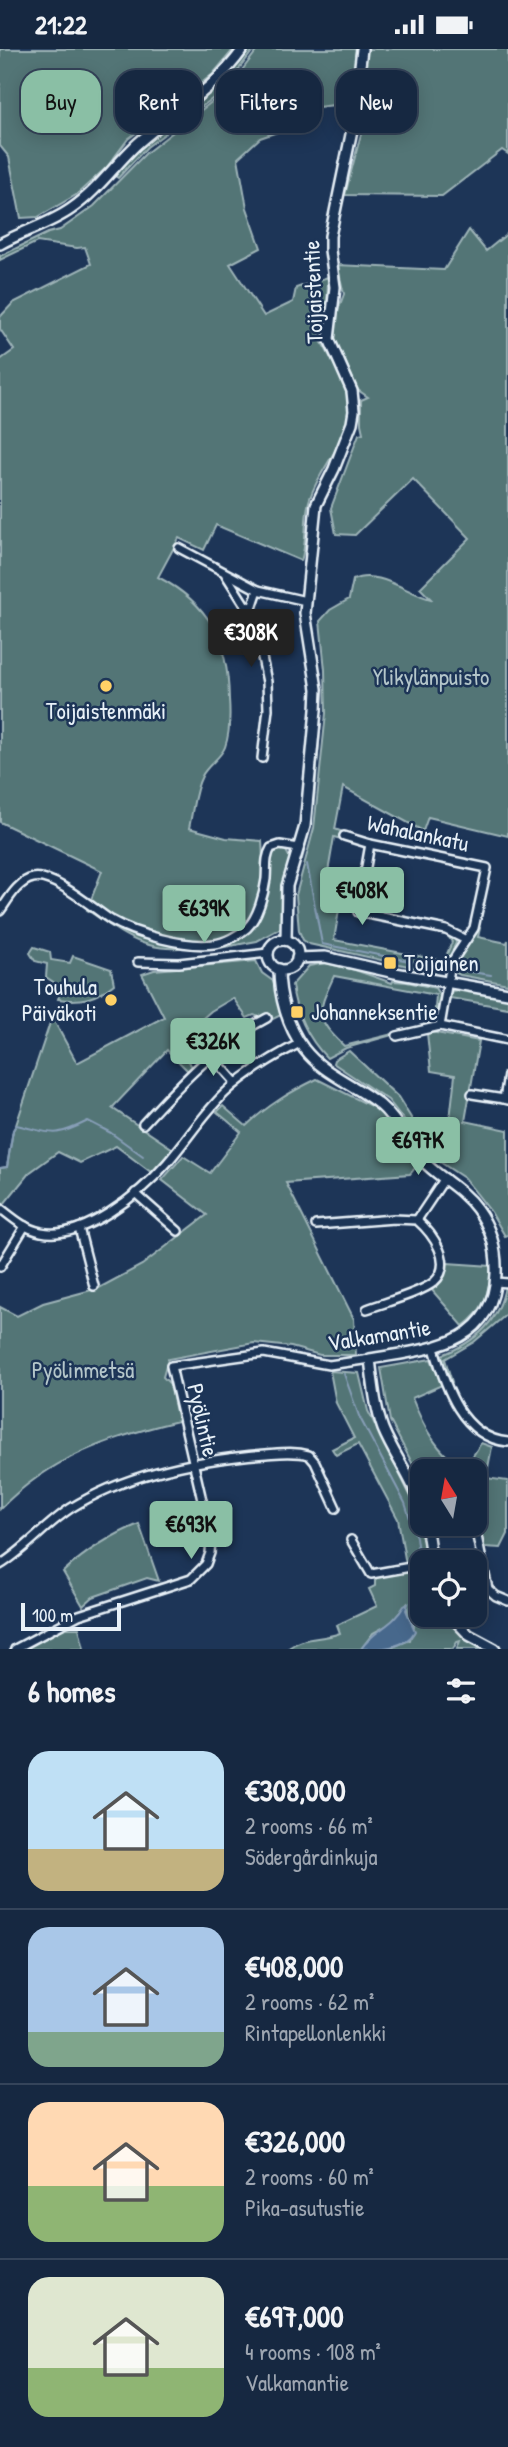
<!DOCTYPE html>
<meta charset="utf-8">
<style>
body{margin:0;font-family:"Patrick Hand",sans-serif;background:#1f3048;color:#f1f3f6;height:100vh;display:flex;flex-direction:column;font-size:26px;white-space:nowrap}
*{box-sizing:border-box;margin:0}
p{font-size:23px;color:#9ea6b1}
.icon{flex:none;width:38px;height:38px;fill:none;stroke:currentColor;stroke-width:2;stroke-linecap:round;stroke-linejoin:round}
.map{position:relative;height:1600px;overflow:hidden}
.sheet{display:flex;flex-direction:column;background:#162841;flex:1}
.sheet>*{flex:none}
.banner{position:absolute;left:21px;top:21px;width:467px;height:63px;display:flex;gap:14px}
.needle{width:46px;rotate:349deg}
.controls{position:absolute;left:410px;top:1410px;display:grid;gap:14px}
.controls a{display:grid;place-items:center;width:77px;height:77px;border-radius:14px;background:#162841;box-shadow:0 4px 18px #0003,0 0 0 2px #35445a;font-size:35px}
.scale{position:absolute;left:21px;bottom:18px;width:100px;box-sizing:border-box;padding-left:7px;border:4px solid #e8f1f8;border-top:0;font-size:19px;line-height:24px;white-space:nowrap;color:#e8f1f8;-webkit-text-stroke:5px #1d3557;paint-order:stroke}
.price{position:absolute;translate:-50% -60px;padding:0 16px;border-radius:7px;background:#8abfa5;color:#111;font-size:23px;line-height:46px;filter:drop-shadow(0 2px 4px #0008)}
.price::after{content:'';position:absolute;left:50%;top:42px;width:21px;height:16px;margin-left:-10px;background:inherit;clip-path:polygon(0 0,100% 0,50% 100%)}
.price.current{background:#222;color:#fff}
ul{padding:0;list-style:none}
li{display:flex;align-items:center;gap:21px;height:175px;padding:0 28px}
li+li{border-top:2px solid #35445a}
li span{display:grid;place-items:center;flex:none;width:196px;height:140px;border-radius:21px;color:#555}
li>.icon{margin-inline-start:auto}
span .icon{width:84px;height:84px;fill:#fffc;stroke-width:1}
li b{font-size:30px}
h2{display:flex;justify-content:space-between;align-items:center;height:84px;padding:0 28px;font-size:30px}
.pill{padding:0 24px;border-radius:21px;background:#162841;box-shadow:0 4px 18px #0003,0 0 0 2px #35445a;font-size:24px;line-height:63px}
.pill.current{background:#8abfa5;color:#111}
.status{display:flex;justify-content:space-between;align-items:center;height:49px;padding:0 35px;background:#162841;direction:ltr}
.status svg{height:19px;fill:currentColor}
.map>svg:first-child{display:block}
.green{fill:#527576;stroke:#9db3b7;stroke-width:2}
.water{fill:#46678c;stroke:#879eb7;stroke-width:2}
.lines{fill:none;stroke-linecap:round;stroke-linejoin:round}
.stream{stroke:#879eb7;stroke-width:2}
.minor-casing{stroke:#e8f1f8;stroke-width:12}
.tertiary-casing{stroke:#e8f1f8;stroke-width:14}
.minor{stroke:#1d3557;stroke-width:7}
.tertiary{stroke:#1d3557;stroke-width:9}
.poi-dot{fill:#ffd166;stroke:#1d3557;stroke-width:2.5}
.labels{text-anchor:middle;stroke-width:5;stroke-linejoin:round;paint-order:stroke}
.street-label{font-size:23px;fill:#e8f1f8;stroke:#1d3557}
.park-label{font-size:23px;fill:#b4c6ca;stroke:#1d3557}
.poi-label{font-size:23px;fill:#e8f1f8;stroke:#1d3557;text-anchor:start}
</style>
<div class="status"><b>21:22</b><svg viewBox="0 0 49 12"><path d="M0 12V9h3v3zM5 12V6h3v6zM10 12V3h3v9zM15 12V0h3v12zM26 1h20v11H26zM47 4h2v5h-2z"/></svg></div>
<div class="map">
<svg width="508" height="1600" viewBox="0 0 508 1600">
<rect width="100%" height="100%" fill="#1d3557"/>
<filter id="ink" filterUnits="userSpaceOnUse"><feTurbulence type="fractalNoise" baseFrequency=".0143" numOctaves="2"/><feDisplacementMap in="SourceGraphic" scale="14" xChannelSelector="R" yChannelSelector="G"/><feConvolveMatrix kernelMatrix="1 2 1 2 8 2 1 2 1" color-interpolation-filters="sRGB"/></filter>
<g filter="url(#ink)">
<g class="green">
<polygon points="0,0 234,0 213,25 128,90 107,118 76,146 38,168 21,169 9,108 0,97"/>
<path d="M247,0H254L230,32L216,47L147,98L118,129L115,127V124C156,78 211,51 247,0Z"/>
<path d="M258,0H356L350,54L310,59L301,75L260,89L238,109L247,159L261,199L230,215L264,267L293,253L296,239L328,228L327,265L319,288C334,316 359,349 345,383C335,406 318,425 310,449C303,469 308,492 301,512L216,476L204,501L179,489L158,528C210,555 228,592 229,650C230,664 230,684 225,698C221,709 207,716 202,727C194,742 193,762 189,779L226,789L262,792C264,818 264,867 238,883C229,888 217,891 207,893C185,899 172,902 149,896C127,891 106,873 87,861L102,822L0,773V311L14,301L0,280V268L13,254L91,215L85,198L77,199L37,193L0,211V207L48,184L60,181L94,157L146,104L227,41Z"/>
<polygon points="366,0 508,0 508,105 502,101 442,147 345,146 362,81 356,74"/>
<path d="M469,181L486,202L508,184V787L428,768L423,782L343,738L335,780L343,783L341,790L334,788L323,852L340,855L334,891L444,912L452,893L448,887L455,890L456,894L444,919L435,923L309,895L303,891L299,882L296,846L314,779L326,664L325,621L320,572L330,561L349,550L353,531C376,519 409,545 431,550L420,539L470,489L413,430L355,486L336,485L331,459L359,385L363,384L361,375V351L368,348L358,341L335,290L337,264L344,245L337,216L444,221Z"/>
<polygon points="321,672 312,773 302,810 299,809 319,674"/>
<polygon points="278,799 287,799 286,802 291,811 281,844 281,879 257,892 219,899 218,895 252,875 269,811 272,804"/>
<path d="M478,878L480,879L478,888L507,894L508,891V935L460,926L454,923C453,910 470,890 478,878Z"/>
<path d="M34,898L50,903L51,911L70,914L73,907L111,920L114,935C96,950 81,953 58,950L62,939L46,928L47,915L35,912L30,904Z"/>
<polygon points="256,912 262,924 273,932 283,965 271,971 268,964 259,968 254,966 247,969 233,949 211,962 172,996 192,1017 188,1022 167,1001 112,1059 173,1100 152,1124 116,1097 80,1114 58,1103 29,1124 0,1160 0,1119 7,1118 13,1081 16,1076 52,968 77,1014 164,968 142,925 154,921"/>
<path d="M325,914L355,921L392,934L393,932L407,933L435,939L440,947L433,976L420,977L434,972L436,946L334,927C317,964 314,968 344,997L413,980L346,999L327,1009C308,990 295,963 292,936L309,917Z"/>
<polygon points="458,941 508,949 508,959 450,949 452,942"/>
<polygon points="431,983 479,992 465,1072 508,1081 508,1186 505,1187 491,1163 477,1145 464,1129 434,1109 388,1051 333,1014 334,1011 349,1002 398,1048 413,1072 450,1070 455,1026 431,1022 427,984"/>
<path d="M317,1030L379,1061L416,1118L410,1125L286,1134L354,1270L356,1306H320L291,1298L254,1294L168,1310L163,1328L170,1335L178,1372C111,1388 49,1409 0,1460V1258L17,1267L43,1254L99,1239L142,1216L207,1166L162,1131L183,1107L210,1124L241,1083L217,1063L223,1057L246,1077C268,1056 290,1043 317,1030Z"/>
<path d="M447,1214L491,1217C490,1243 484,1262 463,1277L431,1240L442,1230Z"/>
<path d="M505,1237H508V1264L474,1293L445,1310L452,1333L450,1334L439,1307C473,1295 499,1274 505,1237Z"/>
<path d="M431,1310L442,1336L412,1349C424,1379 436,1402 464,1421L481,1394L492,1398L486,1429L508,1432V1485L501,1499L484,1498L479,1475L474,1468V1423H422V1433L390,1372L381,1319Z"/>
<path d="M330,1322L359,1324L368,1362L411,1448L419,1472L427,1514H422V1566H444L471,1593L483,1600H457L460,1592L457,1593L453,1600H388L410,1591L414,1577L408,1568L407,1555L390,1575L373,1584L361,1600H287C305,1586 319,1592 340,1584L337,1576L377,1557L369,1540L375,1537V1531L378,1527L407,1521L398,1470L358,1395L336,1406L332,1400L354,1389L336,1354Z"/>
<path d="M139,1475L159,1532L147,1529L93,1548L83,1557L63,1523C86,1502 109,1487 139,1475Z"/>
<polygon points="63,1579 79,1579 84,1600 25,1600"/>
</g>
<path class="water" d="M408,1555L406,1561L415,1582C406,1600 379,1600 361,1600C373,1581 393,1577 404,1557Z"/>
<g class="lines">
<g class="stream">
<polyline points="307,815 322,895 440,918"/>
<polyline points="458,921 491,926"/>
<path d="M0,1119L7,1118L13,1081L16,1076C53,1084 52,1090 88,1072L111,1084L143,1107"/>
<polyline points="344,1325 359,1367 405,1454 416,1488 419,1511"/>
<polyline points="420,1523 422,1533"/>
<polyline points="415,1551 422,1548"/>
</g>
<g class="minor-casing">
<g id="minor">
<polyline points="179,499 258,541 306,552"/>
<polyline points="226,526 245,556 252,559"/>
<polyline points="258,541 252,559 267,633 268,660 262,709"/>
<polyline points="344,787 370,795 487,819 474,879 451,914 440,977 508,991"/>
<polyline points="370,795 358,863 446,881 466,891"/>
<path d="M0,862C8,851 18,832 33,829C53,824 94,860 111,871C135,885 186,899 214,895C224,894 239,886 247,879C258,868 264,845 266,830C267,818 265,809 271,799L280,796L299,799"/>
<polyline points="138,913 179,914 268,904"/>
<polyline points="397,987 440,977"/>
<polyline points="211,1006 236,1034"/>
<polyline points="472,1045 504,1050"/>
<polyline points="508,1051 504,1050 508,1026"/>
<path d="M143,1075C181,1034 217,995 267,969"/>
<polyline points="135,1144 178,1182"/>
<path d="M0,1159C13,1169 25,1180 41,1183C83,1192 141,1144 167,1114C187,1091 203,1065 225,1044C247,1023 273,1008 300,994"/>
<polyline points="316,1176 394,1170 417,1171 445,1129"/>
<polyline points="79,1179 94,1237"/>
<polyline points="0,1218 25,1177"/>
<polyline points="496,1233 508,1234"/>
<path d="M367,1260C383,1254 423,1243 434,1233C455,1214 432,1184 417,1171"/>
<path d="M434,1299C445,1337 462,1389 508,1393"/>
<polyline points="474,1473 488,1540 496,1547 508,1552"/>
<polyline points="351,1491 371,1525 422,1516"/>
<path d="M0,1516C26,1500 45,1476 71,1459C127,1424 201,1410 266,1405C280,1404 295,1402 309,1406L315,1413L336,1459"/>
<polyline points="15,1600 79,1566 191,1530 206,1515 210,1504 211,1490 171,1317 264,1304 329,1316 370,1310"/>
</g>
</g>
<g class="tertiary-casing">
<g id="tertiary">
<path d="M0,195C23,182 50,175 71,160C97,142 114,117 136,96C173,62 213,43 243,0"/>
<polyline points="286,891 287,837 305,777 316,661 317,640 305,564 316,456 334,420 352,374 354,362 352,342 329,290 335,238 330,201 330,187 353,76 362,0"/>
<circle cx="283" cy="906" r="15"/>
<polyline points="297,909 325,908 395,924 508,944"/>
<path d="M279,920C279,947 287,977 304,1000C324,1026 355,1035 380,1056C398,1071 406,1094 422,1111C439,1129 462,1139 477,1160C491,1179 497,1201 496,1225C493,1298 426,1300 370,1310C373,1334 375,1358 383,1380C394,1407 413,1430 422,1459"/>
<polyline points="426,1475 432,1514"/>
<polyline points="450,1566 469,1586 495,1600"/>
</g>
</g>
<use href="#minor" class="minor"/>
<use href="#tertiary" class="tertiary"/>
</g>
</g>
<g class="poi-dot">
<circle cx="106" cy="637" r="7"/>
<rect x="383" y="907" width="14" height="14" rx="3.5"/>
<circle cx="111" cy="951" r="7"/>
<rect x="290" y="956" width="14" height="14" rx="3.5"/>
</g>
<g class="labels">
<g class="street-label">
<text transform="translate(313 243) rotate(-92)" y="8">Toijaistentie</text>
<text transform="translate(418 784) rotate(12)" y="8">Wahalankatu</text>
<text transform="translate(379 1286) rotate(-9)" y="8">Valkamantie</text>
<text transform="translate(203 1371) rotate(77)" y="8">Pyölintie</text>
</g>
<g class="park-label">
<text x="431" y="636">Ylikylänpuisto</text>
<text x="83" y="1329">Pyölinmetsä</text>
</g>
<g class="poi-label">
<text x="106" y="670" text-anchor="middle">Toijaistenmäki</text>
<text x="404" y="922">Toijainen</text>
<text x="97" y="946" text-anchor="end">Touhula<tspan x="97" dy="26">Päiväkoti</tspan></text>
<text x="311" y="971">Johanneksentie</text>
</g>
</g>
</svg>
<div class="controls">
<a><svg class="needle" viewBox="-14 -14 28 28"><path d="M0-13l5 13h-10z" fill="#e53935"/><path d="M0 13l5-13h-10z" fill="#9ea6b1"/></svg></a>
<a><svg class="icon" aria-label="locate" viewBox="0 0 24 24"><circle cx="12" cy="12" r="6"/><path d="M12 2v4M12 18v4M2 12h4M18 12h4"/></svg></a>
</div>
<div class="scale">100 m</div>
<b class="price current" style="left:251px;top:620px">€308K</b>
<b class="price" style="left:362px;top:878px">€408K</b>
<b class="price" style="left:204px;top:896px">€639K</b>
<b class="price" style="left:213px;top:1029px">€326K</b>
<b class="price" style="left:418px;top:1128px">€697K</b>
<b class="price" style="left:191px;top:1512px">€693K</b>
<div class="banner">
<a class="pill current">Buy</a>
<a class="pill">Rent</a>
<a class="pill">Filters</a>
<a class="pill">New</a>
</div>
</div>
<section class="sheet">
<h2>6 homes<svg class="icon" aria-label="filters" viewBox="0 0 24 24"><path d="M4 7h16M4 17h16"/><circle cx="9" cy="7" r="2"/><circle cx="15" cy="17" r="2"/></svg></h2>
<ul>
<li><span style="background:linear-gradient(#bfe0f5 70%,#c2b280 0)"><svg class="icon" aria-label="home" viewBox="0 0 24 24"><path d="M3 11l9-7 9 7M6 9v11h12V9"/></svg></span><div><b>€308,000</b><p>2 rooms · 66 m²</p><p>Södergårdinkuja</p></div></li>
<li><span style="background:linear-gradient(#a9c7e8 75%,#7fa58c 0)"><svg class="icon" aria-label="home" viewBox="0 0 24 24"><path d="M3 11l9-7 9 7M6 9v11h12V9"/></svg></span><div><b>€408,000</b><p>2 rooms · 62 m²</p><p>Rintapellonlenkki</p></div></li>
<li><span style="background:linear-gradient(#ffd9b3 60%,#8fb573 0)"><svg class="icon" aria-label="home" viewBox="0 0 24 24"><path d="M3 11l9-7 9 7M6 9v11h12V9"/></svg></span><div><b>€326,000</b><p>2 rooms · 60 m²</p><p>Pika-asutustie</p></div></li>
<li><span style="background:linear-gradient(#dfe7d0 65%,#8fb573 0)"><svg class="icon" aria-label="home" viewBox="0 0 24 24"><path d="M3 11l9-7 9 7M6 9v11h12V9"/></svg></span><div><b>€697,000</b><p>4 rooms · 108 m²</p><p>Valkamantie</p></div></li>
</ul>
</section>
